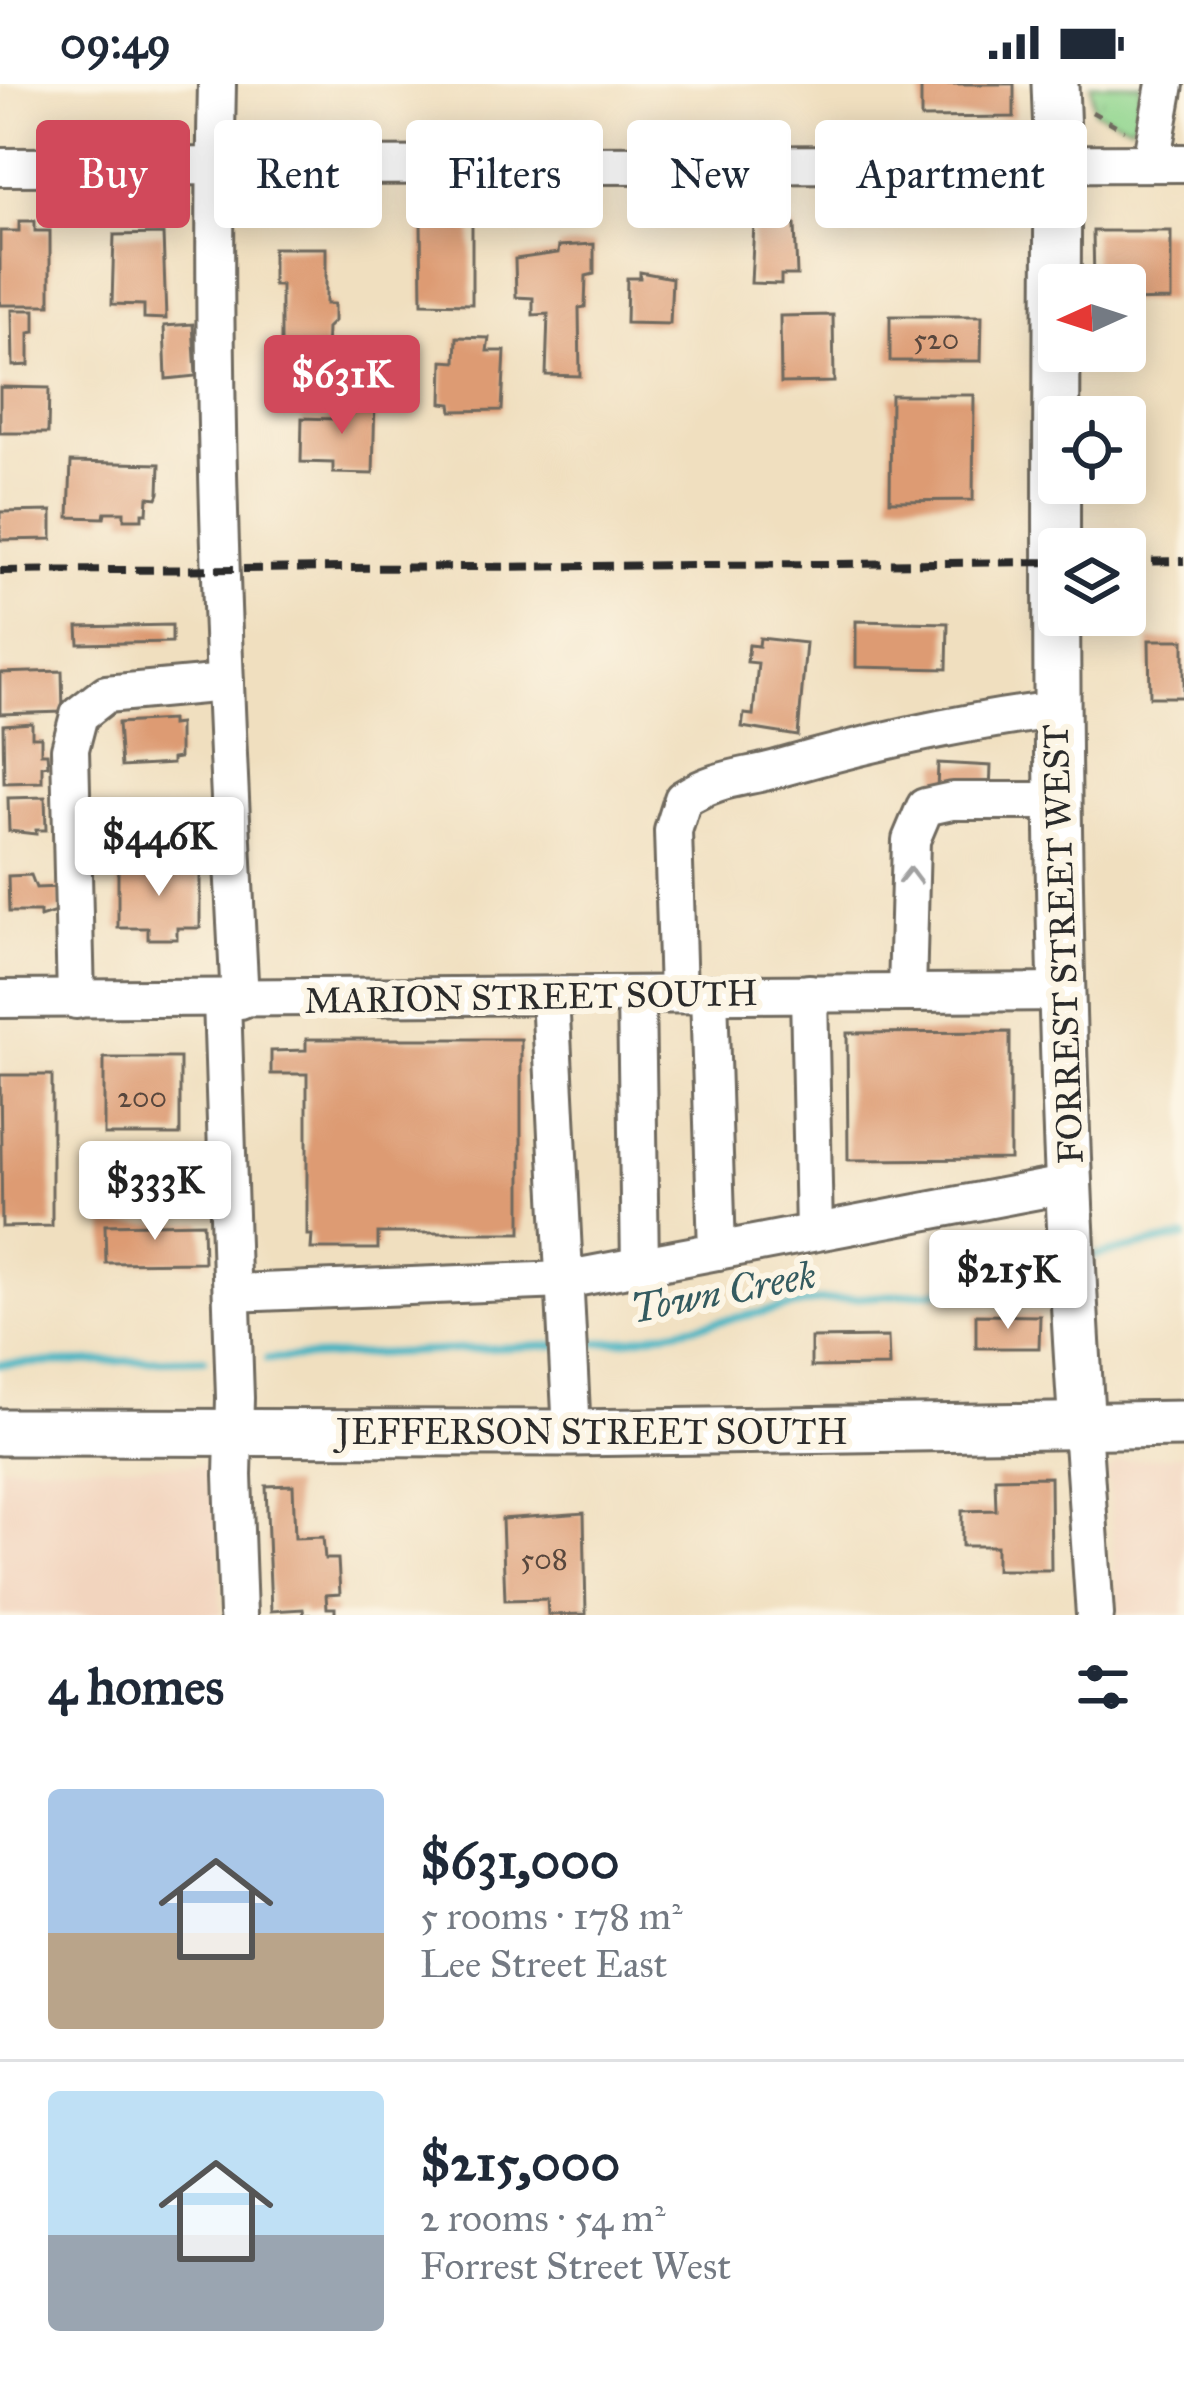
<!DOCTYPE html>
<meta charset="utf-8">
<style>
body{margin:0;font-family:"IM FELL Great Primer",serif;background:#f6f6f7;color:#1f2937;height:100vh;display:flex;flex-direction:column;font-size:45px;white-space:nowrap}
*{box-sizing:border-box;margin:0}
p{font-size:39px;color:#747a83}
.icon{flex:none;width:66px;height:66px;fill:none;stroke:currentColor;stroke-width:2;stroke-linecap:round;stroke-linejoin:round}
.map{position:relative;height:1531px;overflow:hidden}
.panel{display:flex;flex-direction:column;background:#fff;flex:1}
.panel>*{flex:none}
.top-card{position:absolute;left:36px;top:36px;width:1113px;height:108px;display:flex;gap:24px}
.needle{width:78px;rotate:267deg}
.buttons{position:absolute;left:1038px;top:180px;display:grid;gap:24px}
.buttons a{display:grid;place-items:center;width:108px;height:108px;border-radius:12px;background:#fff;box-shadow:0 6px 30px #0003;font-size:60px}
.price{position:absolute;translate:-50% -102px;padding:0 27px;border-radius:12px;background:#fff;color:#222;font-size:39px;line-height:78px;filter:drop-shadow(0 3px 6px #0008)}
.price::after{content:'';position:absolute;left:50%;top:72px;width:36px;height:27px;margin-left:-18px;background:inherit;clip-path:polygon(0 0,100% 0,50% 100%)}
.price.on{background:#d1495b;color:#fff}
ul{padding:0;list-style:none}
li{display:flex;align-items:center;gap:36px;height:300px;padding:0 48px}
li+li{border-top:3px solid #e0e1e3}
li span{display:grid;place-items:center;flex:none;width:336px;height:240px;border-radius:12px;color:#555}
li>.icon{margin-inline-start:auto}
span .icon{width:144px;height:144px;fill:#fffc;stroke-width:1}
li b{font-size:51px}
h2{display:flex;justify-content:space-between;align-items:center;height:144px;padding:0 48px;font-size:51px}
.pill{padding:0 42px;border-radius:12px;background:#fff;box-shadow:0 6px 30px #0003;font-size:42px;line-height:108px}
.pill.on{background:#d1495b;color:#fff}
.status{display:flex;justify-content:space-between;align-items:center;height:84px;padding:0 60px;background:#fff;direction:ltr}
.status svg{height:33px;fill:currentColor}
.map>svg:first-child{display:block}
.built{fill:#f2d4be}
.grass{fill:url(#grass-tufts);stroke:#5e805d;stroke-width:3}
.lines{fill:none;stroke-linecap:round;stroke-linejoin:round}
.stream{stroke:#45b3c1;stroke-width:8}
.building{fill:#dd9b73}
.minor-casing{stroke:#706a5f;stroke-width:42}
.major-casing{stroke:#706a5f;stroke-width:51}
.path{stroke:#706a5f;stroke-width:4.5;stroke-dasharray:9 9;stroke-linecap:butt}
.minor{stroke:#fff;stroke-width:36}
.major{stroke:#fff;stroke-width:45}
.rail{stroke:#2b2b2b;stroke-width:8;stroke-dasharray:18 9;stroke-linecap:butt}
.oneway{stroke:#a0a0a0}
.labels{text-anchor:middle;stroke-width:12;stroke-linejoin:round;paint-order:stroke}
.number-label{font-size:30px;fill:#58473d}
.street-label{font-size:36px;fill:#2b2b2b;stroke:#fcf5e5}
.water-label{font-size:39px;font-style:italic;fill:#345b60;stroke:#fcf5e5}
</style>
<div class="status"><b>09:49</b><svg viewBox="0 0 49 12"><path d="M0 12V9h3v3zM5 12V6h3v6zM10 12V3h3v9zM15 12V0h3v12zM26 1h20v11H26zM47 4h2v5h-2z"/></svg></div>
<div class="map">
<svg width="1184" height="1531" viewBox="0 0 1184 1531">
<defs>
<pattern id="grass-tufts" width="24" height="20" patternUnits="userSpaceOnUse" patternTransform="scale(3)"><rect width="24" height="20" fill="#91d68f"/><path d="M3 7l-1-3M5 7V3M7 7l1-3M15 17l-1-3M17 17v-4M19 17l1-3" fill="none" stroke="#7db87c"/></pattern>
</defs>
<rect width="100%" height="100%" fill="#fcf5e5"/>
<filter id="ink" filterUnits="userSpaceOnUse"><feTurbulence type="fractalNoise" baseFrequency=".00833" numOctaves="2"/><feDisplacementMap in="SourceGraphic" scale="24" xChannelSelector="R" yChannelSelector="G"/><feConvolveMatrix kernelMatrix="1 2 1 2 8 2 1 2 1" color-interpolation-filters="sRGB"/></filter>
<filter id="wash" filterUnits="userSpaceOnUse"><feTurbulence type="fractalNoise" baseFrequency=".004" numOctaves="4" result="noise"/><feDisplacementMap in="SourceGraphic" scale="48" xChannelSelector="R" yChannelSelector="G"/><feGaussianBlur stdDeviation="2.7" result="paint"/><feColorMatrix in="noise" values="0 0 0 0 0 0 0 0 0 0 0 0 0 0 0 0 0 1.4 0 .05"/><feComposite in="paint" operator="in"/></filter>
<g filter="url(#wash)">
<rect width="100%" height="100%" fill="#f0dfbf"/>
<g class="built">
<polygon points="1184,1370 1184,1531 1118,1531 1108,1389 1117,1378"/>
<polygon points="0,1381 216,1381 221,1531 0,1531"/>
</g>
<polygon class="grass" points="1091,0 1141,0 1137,32 1131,42 1094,27"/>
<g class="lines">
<g class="stream">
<polyline points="1088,1173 1184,1153"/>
<polyline points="580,1260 622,1257 818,1217 933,1208 1056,1180"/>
<polyline points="267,1275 559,1261"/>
<polyline points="0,1280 204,1275"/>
</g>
</g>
<g id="blocks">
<g class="building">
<polygon points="921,0 1014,0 1014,33 921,34"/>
<polygon points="19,137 35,137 35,147 50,147 50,221 0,221 0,147 19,147"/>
<polygon points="421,138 472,139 472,220 422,219"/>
<polygon points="754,140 795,141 797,191 781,191 781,200 751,199"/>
<polygon points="1093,147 1171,147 1171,216 1125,217 1125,201 1094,201"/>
<polygon points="163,150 166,235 144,234 144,221 112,220 114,151"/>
<polygon points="594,160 594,190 586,192 585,223 579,224 580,292 546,291 548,230 533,231 533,214 516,213 515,175 558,169 559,162"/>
<polygon points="273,164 326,164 326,220 334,220 334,237 327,244 326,273 311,273 311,285 281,285 281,201 273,201"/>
<polygon points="640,188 672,194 670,240 626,239 627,194 640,194"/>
<polygon points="12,226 35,226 35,248 29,249 29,281 13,282"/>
<polygon points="833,231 834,298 781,299 780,232"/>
<polygon points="890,232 982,232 981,277 890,277"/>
<polygon points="193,240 196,292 166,295 164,242"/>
<polygon points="457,253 489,254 487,267 505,267 502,326 452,327 451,320 442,319 443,277 456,278"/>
<polygon points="0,303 49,304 48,349 0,349"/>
<polygon points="891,311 974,311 973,416 890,417"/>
<polygon points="334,314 375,315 373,390 333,389 333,379 301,378 302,334 334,335"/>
<polygon points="71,378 160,380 159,409 157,414 148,413 147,429 142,429 142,435 124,435 124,428 105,428 104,434 69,433"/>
<polygon points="52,427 52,455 0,456 0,428"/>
<polygon points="856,537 948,539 947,585 856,583"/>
<polygon points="172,541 172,558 79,560 78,543"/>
<polygon points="760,554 806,559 798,652 742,643 744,630 753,631 758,579 747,578 749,561 759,562"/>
<polygon points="1149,556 1184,556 1184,613 1150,613"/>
<polygon points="62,587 63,628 0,630 0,589"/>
<polygon points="171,636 171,641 179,640 179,674 172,675 172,680 121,683 118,639"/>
<polygon points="32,639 32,653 41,653 41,669 47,669 48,681 42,682 42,698 4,699 3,641"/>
<polygon points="938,679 991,682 990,708 937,707"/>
<polygon points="45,713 46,746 36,746 36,750 9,747 8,714"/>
<polygon points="118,781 200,781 200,844 177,844 177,855 148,855 148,844 118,844"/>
<polygon points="31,791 36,804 61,803 62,826 40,833 40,828 9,828 8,792"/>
<polygon points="1010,948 1010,1075 848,1076 847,949"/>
<polygon points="306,955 521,955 521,1149 378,1149 378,1165 311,1165 312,1151 307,1151 307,990 271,990 271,967 306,966"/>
<rect x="104" y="974" width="76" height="77"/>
<polygon points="0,991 52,991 52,1142 2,1143"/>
<polygon points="203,1139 204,1178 106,1179 105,1141"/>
<polygon points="976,1231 1040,1232 1039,1264 976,1264"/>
<polygon points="888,1253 889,1282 811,1283 811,1254"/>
<polygon points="1050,1393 1051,1486 996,1486 996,1462 962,1462 962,1427 996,1426 995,1394"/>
<polygon points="293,1401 295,1454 323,1453 325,1475 338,1475 340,1510 326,1511 327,1524 335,1524 335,1531 304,1531 303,1525 271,1527 266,1402"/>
<polygon points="584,1429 586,1530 548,1531 547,1515 505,1516 502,1435"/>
</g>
</g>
</g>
<g filter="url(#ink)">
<use href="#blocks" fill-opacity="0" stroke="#706a5f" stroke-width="3"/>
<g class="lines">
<g class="minor-casing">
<g id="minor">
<path d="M217,0C210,305 224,611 240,916"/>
<polyline points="1151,79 1165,0"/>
<polyline points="0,83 1184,79"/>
<polyline points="809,909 814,1148"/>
<polyline points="907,909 911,756 925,723 952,717 1057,717"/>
<path d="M678,910L673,747L683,715C718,693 740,695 780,684C871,658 961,638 1055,626"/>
<polyline points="709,910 717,1167"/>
<polyline points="636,911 640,1182"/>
<polyline points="550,912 572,1349"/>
<polyline points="0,915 1061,908"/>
<polyline points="76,916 70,665 79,631 106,610 225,599"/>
<polyline points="222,916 235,1314 233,1391 238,1531"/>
<polyline points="232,1209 564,1196 1070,1100"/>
<polyline points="1082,1343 1095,1531"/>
</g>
</g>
<g class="major-casing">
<g id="major">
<path d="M1055,0L1058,77C1055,499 1053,922 1082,1343"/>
<polyline points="0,1348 572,1349 1184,1340"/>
</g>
</g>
<polyline class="path" points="1092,28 1124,46"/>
<use href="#minor" class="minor"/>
<use href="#major" class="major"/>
<g class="rail">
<polyline points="1125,478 1184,477"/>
<polyline points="0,487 1059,478"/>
</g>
</g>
<defs><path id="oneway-chevron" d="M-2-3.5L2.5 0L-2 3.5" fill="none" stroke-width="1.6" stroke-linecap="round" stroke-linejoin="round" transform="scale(3)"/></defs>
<use class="oneway" href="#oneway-chevron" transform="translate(910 792) rotate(-89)"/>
</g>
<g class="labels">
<g class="number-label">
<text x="936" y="265">520</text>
<text x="142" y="1023">200</text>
<text x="544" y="1485">508</text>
</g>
<g class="street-label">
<text transform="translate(1062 860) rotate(-92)" y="13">FORREST STREET WEST</text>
<text transform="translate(531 912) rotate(-1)" y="13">MARION STREET SOUTH</text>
<text x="592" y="1360">JEFFERSON STREET SOUTH</text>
</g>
<g class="water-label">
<text transform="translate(723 1207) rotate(-11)" y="14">Town Creek</text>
</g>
</g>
</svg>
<div class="buttons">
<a><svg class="needle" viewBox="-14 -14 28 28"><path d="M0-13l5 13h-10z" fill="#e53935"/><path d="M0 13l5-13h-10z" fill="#747a83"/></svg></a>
<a><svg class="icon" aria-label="locate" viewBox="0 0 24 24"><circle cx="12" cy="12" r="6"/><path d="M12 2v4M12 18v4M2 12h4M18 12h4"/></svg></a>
<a><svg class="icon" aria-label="layers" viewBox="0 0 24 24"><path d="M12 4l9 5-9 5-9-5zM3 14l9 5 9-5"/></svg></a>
</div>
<b class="price on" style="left:342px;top:353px">$631K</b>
<b class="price" style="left:159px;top:815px">$446K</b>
<b class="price" style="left:155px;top:1159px">$333K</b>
<b class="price" style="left:1008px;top:1248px">$215K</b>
<div class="top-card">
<a class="pill on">Buy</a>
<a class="pill">Rent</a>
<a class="pill">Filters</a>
<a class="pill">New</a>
<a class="pill">Apartment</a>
</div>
</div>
<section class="panel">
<h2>4 homes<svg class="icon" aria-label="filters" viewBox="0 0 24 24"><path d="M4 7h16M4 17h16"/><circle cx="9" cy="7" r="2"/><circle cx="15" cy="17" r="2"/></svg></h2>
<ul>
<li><span style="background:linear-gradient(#a9c7e8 60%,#b9a48a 0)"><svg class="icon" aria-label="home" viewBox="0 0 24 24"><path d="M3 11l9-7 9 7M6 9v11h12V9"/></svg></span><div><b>$631,000</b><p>5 rooms · 178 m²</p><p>Lee Street East</p></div></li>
<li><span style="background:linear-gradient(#bfe0f5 60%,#9aa5b1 0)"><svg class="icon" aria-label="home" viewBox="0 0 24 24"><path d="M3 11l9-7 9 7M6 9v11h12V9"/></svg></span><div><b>$215,000</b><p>2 rooms · 54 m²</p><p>Forrest Street West</p></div></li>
</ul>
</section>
